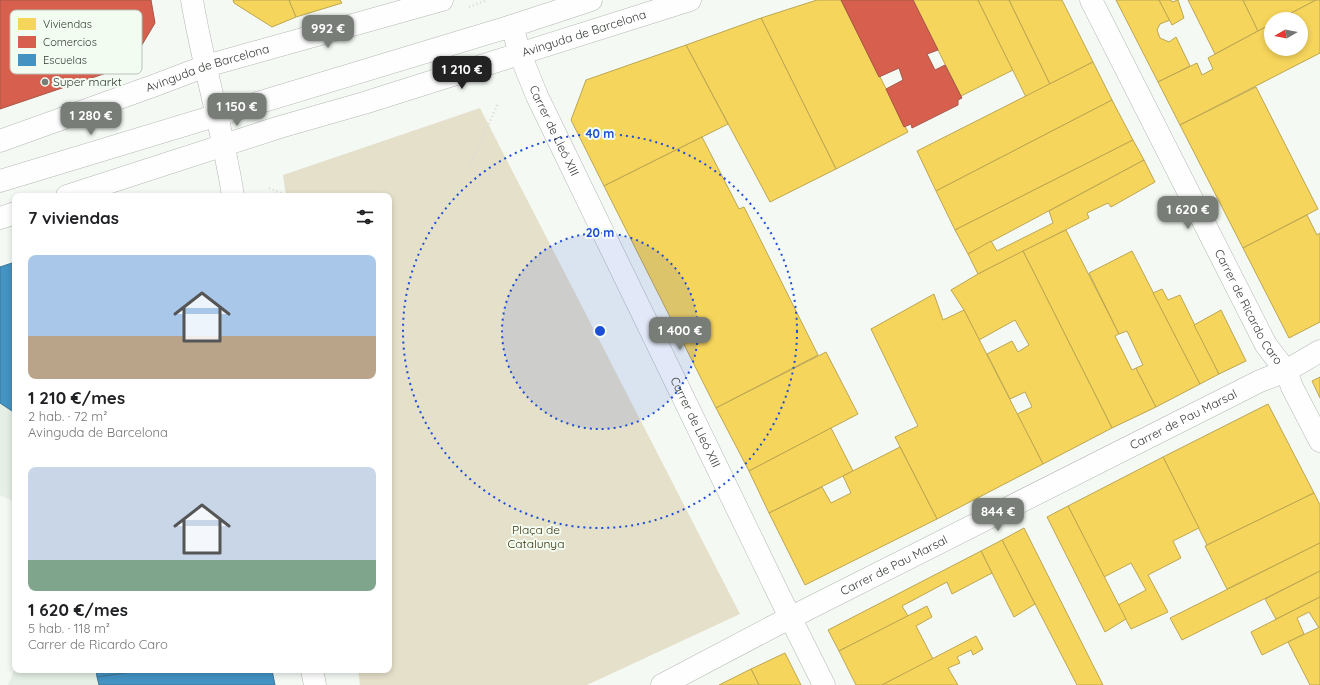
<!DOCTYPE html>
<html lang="es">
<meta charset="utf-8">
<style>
body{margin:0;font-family:Quicksand,sans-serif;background:#f6f6f6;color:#202124;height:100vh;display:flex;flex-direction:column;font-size:15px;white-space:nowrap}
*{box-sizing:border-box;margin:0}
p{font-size:13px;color:#757577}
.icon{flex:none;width:22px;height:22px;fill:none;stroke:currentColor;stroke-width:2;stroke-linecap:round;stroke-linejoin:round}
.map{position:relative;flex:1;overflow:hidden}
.drawer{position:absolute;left:12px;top:193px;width:380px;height:480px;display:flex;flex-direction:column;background:#fff;border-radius:8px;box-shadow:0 2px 6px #0003}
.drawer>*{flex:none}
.needle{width:26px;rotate:261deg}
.tools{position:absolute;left:1264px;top:12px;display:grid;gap:8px}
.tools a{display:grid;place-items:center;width:44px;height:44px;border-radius:50%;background:#fff;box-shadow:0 2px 6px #0003;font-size:20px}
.price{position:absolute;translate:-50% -34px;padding:0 9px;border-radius:8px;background:#787d78;color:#fff;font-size:13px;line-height:26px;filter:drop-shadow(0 1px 2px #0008)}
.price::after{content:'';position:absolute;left:50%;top:24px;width:12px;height:9px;margin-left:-6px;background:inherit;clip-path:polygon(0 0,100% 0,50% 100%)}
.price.active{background:#222;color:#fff}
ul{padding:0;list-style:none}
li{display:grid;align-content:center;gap:8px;height:212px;padding:0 16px}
li span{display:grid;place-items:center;height:124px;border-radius:8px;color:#555}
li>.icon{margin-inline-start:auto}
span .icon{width:72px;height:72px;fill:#fffc;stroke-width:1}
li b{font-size:17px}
h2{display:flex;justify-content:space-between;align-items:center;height:48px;padding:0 16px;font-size:17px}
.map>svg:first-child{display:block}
.built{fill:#e5efe5}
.garden{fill:#e5e0ca}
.homes{fill:#f6d55c;stroke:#bca651}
.shops{fill:#d6604d;stroke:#a65546}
.schools{fill:#4393c3;stroke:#3f7899}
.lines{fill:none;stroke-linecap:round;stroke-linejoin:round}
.minor-casing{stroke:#b4b8b4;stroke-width:23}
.tertiary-casing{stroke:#b4b8b4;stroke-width:23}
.path{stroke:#d8dad8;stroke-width:2.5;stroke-dasharray:1 3;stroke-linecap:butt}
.minor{stroke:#fdfefd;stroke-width:22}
.tertiary{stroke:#fdfefd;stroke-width:22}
.ring{fill:none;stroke:#1d4ed8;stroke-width:2;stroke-dasharray:2 4}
.poi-dot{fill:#787d78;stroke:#f2fcf1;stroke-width:1.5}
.labels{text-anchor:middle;stroke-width:4;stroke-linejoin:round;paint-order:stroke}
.street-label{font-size:12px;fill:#363a36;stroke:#f2fcf1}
.poi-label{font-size:12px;fill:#363a36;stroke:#f2fcf1;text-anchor:start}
.park-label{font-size:12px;fill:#3d300d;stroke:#f2fcf1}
.key{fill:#f2fcf1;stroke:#bac2b9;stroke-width:1}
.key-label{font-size:11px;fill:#363a36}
.centre{fill:#1d4ed8;stroke:#f2fcf1;stroke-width:2}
.ring-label{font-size:12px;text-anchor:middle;font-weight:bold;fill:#1d4ed8;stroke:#f2fcf1;stroke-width:4;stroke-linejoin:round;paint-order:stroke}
</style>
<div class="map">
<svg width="1320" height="685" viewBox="0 0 1320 685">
<rect width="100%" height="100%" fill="#f4f9f4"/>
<g class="built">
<polygon points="15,262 15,502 0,495 0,267"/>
<polygon points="15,668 15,670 96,670 99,685 8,685"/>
</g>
<polygon class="garden" points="480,108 740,614 587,685 360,685 358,670 389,670 389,196 286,196 283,175"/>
<g class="homes">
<polygon points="233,0 289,0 296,17 272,27 234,3"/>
<polygon points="289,0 340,0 342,3 296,17"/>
<polygon points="817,0 841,0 908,132 836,169 761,18"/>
<polygon points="913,0 978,0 1013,70 961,96"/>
<polygon points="978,0 1009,0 1050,84 1026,97"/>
<polygon points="1009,0 1062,0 1093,62 1050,84"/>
<polygon points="1116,0 1159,0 1170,20 1160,24 1157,30 1160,38 1169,42 1176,37 1190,66 1158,82"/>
<polygon points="1159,0 1171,0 1172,2 1178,0 1184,18 1172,25"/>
<polygon points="1188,0 1243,0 1258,31 1215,54"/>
<polygon points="1243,0 1316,0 1280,19 1271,19 1271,24 1258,31"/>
<polygon points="1316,0 1320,0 1320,53 1180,125 1158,82 1197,63 1202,75 1213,69 1208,58 1271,24 1271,49 1301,49 1301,19 1280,19"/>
<polygon points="761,18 836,169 770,202 686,45"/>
<polygon points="686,45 728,124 604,186 571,120 586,80"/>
<polygon points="1093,62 1112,100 936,191 917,151"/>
<polygon points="1256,87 1318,209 1243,248 1180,125"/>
<polygon points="1112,100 1133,140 955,230 936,191"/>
<polygon points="702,137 739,209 744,207 818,355 716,408 604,186"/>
<polygon points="1133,140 1144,160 968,254 955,230"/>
<polygon points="1144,160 1155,182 1111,207 1108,203 1087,213 1089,218 978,274 968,254 991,241 997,251 1053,223 1049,211"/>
<polygon points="1307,215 1317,235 1320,233 1320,322 1289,338 1243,248"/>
<polygon points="1066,230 1119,334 1115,336 1132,370 1136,368 1156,407 1112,428 1023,251"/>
<polygon points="1023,251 1112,428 1043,464 1017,414 1032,407 1025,392 1010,399 987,354 1012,341 1018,352 1029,345 1015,320 979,340 964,310 951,290 978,274"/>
<polygon points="1132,251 1200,384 1156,407 1136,368 1143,365 1127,331 1119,334 1089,273"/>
<polygon points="1162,289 1168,300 1180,295 1219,374 1200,384 1153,293"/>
<polygon points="934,294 943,320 964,310 1043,464 937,519 895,437 918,426 871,329"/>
<polygon points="1221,310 1246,361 1219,374 1194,325"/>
<polygon points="826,352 858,414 749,471 716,408"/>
<polygon points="1320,377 1320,398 1312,381"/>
<polygon points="1268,404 1314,493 1207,545 1163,457"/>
<polygon points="831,428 853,471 769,513 749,471"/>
<polygon points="900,447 937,519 805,585 769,513 822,487 831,503 851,493 843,476"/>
<polygon points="1163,457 1199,528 1173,541 1181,558 1148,575 1168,612 1131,629 1118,605 1146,590 1131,563 1104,577 1068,506"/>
<polygon points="1314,493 1320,505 1320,543 1227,589 1205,546"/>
<polygon points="1068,506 1126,619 1105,632 1047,517"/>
<polygon points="1024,528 1103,685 1077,685 1002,540"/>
<polygon points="1002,540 1035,604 1014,617 981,551"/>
<polygon points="1320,543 1320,571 1182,640 1170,618"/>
<polygon points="981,551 992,573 952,594 947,582 902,606 908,616 839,651 828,630"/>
<polygon points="1320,571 1320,597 1276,619 1265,599"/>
<polygon points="1320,597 1320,627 1319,628 1309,612 1297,618 1304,634 1262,655 1251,632"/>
<polygon points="927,606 932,617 916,626 933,659 882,685 856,685 839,651"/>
<polygon points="1320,627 1320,685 1310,685 1288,642"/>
<polygon points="976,636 983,649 973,655 971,650 957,657 960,663 948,668 958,685 882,685"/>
<polygon points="785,653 801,685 759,685 751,669"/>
<polygon points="751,669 759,685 719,685"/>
</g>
<g class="shops">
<polygon points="0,0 151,0 155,23 130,65 0,109"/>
<polygon points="841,0 913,0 938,50 927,54 935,70 945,65 962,98 958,100 958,105 912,128 911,124 904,127 886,89 903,80 899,68 879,77"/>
</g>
<g class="schools">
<polygon points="15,262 15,413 0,403 0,267"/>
<polygon points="96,670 146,670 97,677"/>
<polygon points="146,670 272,670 275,685 99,685 97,677"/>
</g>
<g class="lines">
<g class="minor-casing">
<g id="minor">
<path d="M192,0C203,66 223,130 233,196"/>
<path id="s1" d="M1091,0L1266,345L1286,371L1292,387L1320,441"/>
<path id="s2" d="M512,26L520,54L537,96L780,597L824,685"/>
<path id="s3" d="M0,141L153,86L206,66L442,0"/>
<polyline points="312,670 315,685"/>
<path id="s4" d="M662,685L770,628L1260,381L1286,371L1320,351"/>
</g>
</g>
<g class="tertiary-casing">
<g id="tertiary">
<polyline points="0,181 512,26 591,0"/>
<path id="s5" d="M67,196L280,127L364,103L690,0"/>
<polyline points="0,218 15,213"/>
</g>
</g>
<g class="path">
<polyline points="469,7 487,0"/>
<polyline points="469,168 498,103"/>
<polyline points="269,188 288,196"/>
</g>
<use href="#minor" class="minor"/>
<use href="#tertiary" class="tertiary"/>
</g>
<circle cx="600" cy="331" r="98" fill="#1d4ed8" fill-opacity=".12"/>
<g class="ring">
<circle cx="600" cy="331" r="98"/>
<circle cx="600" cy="331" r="197"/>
</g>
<circle class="poi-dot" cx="45" cy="82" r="4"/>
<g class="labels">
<g class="street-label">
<text dy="4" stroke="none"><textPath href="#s5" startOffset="542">Avinguda de Barcelona</textPath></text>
<text dy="4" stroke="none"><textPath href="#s3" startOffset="220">Avinguda de Barcelona</textPath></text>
<text dy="4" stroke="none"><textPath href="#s2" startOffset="113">Carrer de Lleó XIII</textPath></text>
<text dy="4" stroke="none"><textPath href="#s1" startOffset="345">Carrer de Ricardo Caro</textPath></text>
<text dy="4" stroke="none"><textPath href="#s4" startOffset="585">Carrer de Pau Marsal</textPath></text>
<text dy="4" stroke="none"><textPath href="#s2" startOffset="437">Carrer de Lleó XIII</textPath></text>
<text dy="4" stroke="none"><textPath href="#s4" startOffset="261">Carrer de Pau Marsal</textPath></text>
</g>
<g class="poi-label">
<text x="53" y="86">Super markt</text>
</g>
<g class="park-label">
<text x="536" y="534">Plaça de<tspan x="536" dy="14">Catalunya</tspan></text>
</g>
</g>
<rect x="10" y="10" width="132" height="64" rx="6" class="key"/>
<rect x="18" y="18" width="18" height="12" fill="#f6d55c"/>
<rect x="18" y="36" width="18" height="12" fill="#d6604d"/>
<rect x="18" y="54" width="18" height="12" fill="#4393c3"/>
<g class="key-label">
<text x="43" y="28">Viviendas</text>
<text x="43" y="46">Comercios</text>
<text x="43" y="64">Escuelas</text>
</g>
<circle cx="600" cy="331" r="6" class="centre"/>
<g class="ring-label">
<text x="600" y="138">40 m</text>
<text x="600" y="237">20 m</text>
</g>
</svg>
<div class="tools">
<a><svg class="needle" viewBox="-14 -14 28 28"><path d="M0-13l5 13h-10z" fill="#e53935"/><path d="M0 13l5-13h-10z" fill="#757577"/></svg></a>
</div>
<b class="price" style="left:328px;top:49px">992 €</b>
<b class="price active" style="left:462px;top:90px">1 210 €</b>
<b class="price" style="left:237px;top:127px">1 150 €</b>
<b class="price" style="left:91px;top:136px">1 280 €</b>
<b class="price" style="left:1188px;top:230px">1 620 €</b>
<b class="price" style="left:680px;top:351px">1 400 €</b>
<b class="price" style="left:998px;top:532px">844 €</b>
<section class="drawer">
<h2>7 viviendas<svg class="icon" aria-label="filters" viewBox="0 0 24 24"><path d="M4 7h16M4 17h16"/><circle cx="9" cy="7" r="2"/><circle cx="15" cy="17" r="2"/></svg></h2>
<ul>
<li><span style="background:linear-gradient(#a9c7e8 65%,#b9a48a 0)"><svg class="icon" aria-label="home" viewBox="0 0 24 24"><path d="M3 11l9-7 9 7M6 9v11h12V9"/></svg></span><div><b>1 210 €/mes</b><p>2 hab. · 72 m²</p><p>Avinguda de Barcelona</p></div></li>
<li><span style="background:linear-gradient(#c9d6e8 75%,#7fa58c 0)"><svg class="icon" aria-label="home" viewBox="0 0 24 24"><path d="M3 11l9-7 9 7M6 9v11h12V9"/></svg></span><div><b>1 620 €/mes</b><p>5 hab. · 118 m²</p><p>Carrer de Ricardo Caro</p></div></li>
</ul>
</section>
</div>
